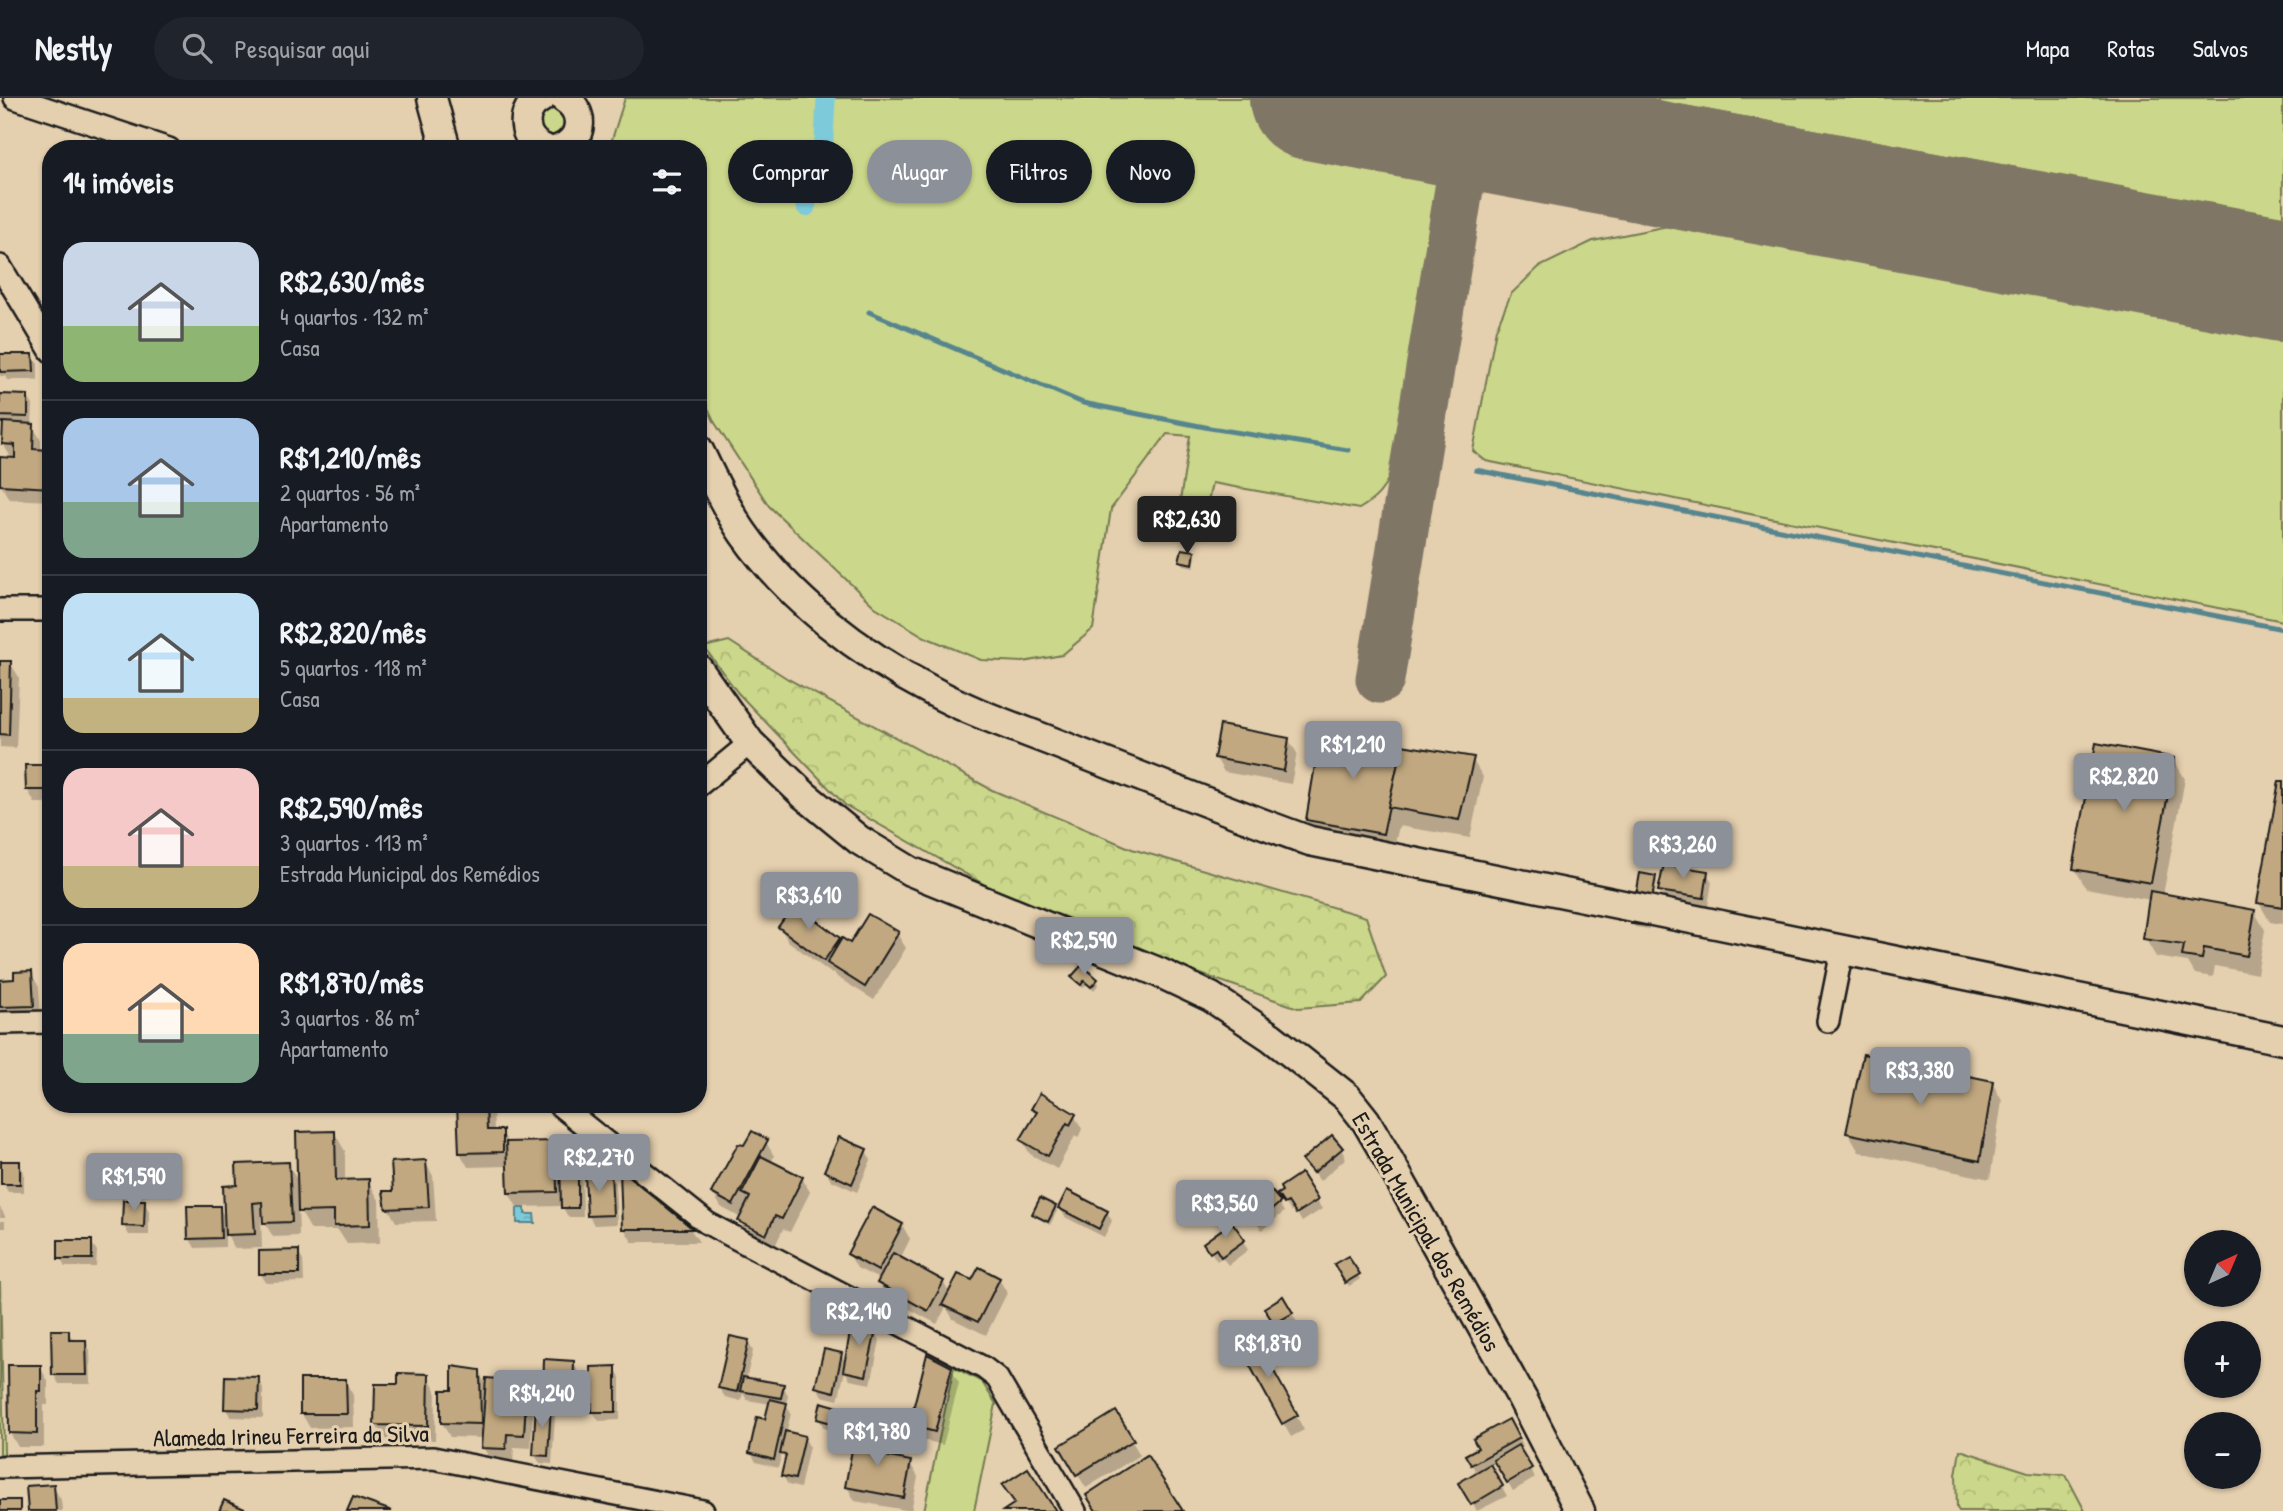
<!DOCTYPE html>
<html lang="pt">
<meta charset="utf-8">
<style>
body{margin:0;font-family:"Patrick Hand",sans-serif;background:#20242c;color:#f1f3f6;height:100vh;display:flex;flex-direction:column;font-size:26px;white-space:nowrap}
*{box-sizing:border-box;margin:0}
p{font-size:23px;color:#9ea1a6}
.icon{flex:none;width:38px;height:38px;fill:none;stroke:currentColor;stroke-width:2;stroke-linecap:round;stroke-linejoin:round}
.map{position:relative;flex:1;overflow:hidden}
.details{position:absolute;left:42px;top:42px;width:665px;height:973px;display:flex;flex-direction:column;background:#171b24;border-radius:28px;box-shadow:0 2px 5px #0004}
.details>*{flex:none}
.banner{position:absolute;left:728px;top:42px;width:665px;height:63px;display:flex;gap:14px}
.needle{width:46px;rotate:44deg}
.tools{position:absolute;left:2184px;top:1132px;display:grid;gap:14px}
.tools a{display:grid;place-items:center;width:77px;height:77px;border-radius:50%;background:#171b24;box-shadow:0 2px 5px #0004;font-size:35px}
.price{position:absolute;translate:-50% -60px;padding:0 16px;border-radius:7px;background:#8c9099;color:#fff;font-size:23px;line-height:46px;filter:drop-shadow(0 2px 4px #0008)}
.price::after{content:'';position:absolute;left:50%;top:42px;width:21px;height:16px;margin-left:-10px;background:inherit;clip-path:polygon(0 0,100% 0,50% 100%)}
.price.on{background:#222;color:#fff}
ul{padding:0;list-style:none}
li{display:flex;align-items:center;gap:21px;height:175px;padding:0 21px}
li+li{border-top:2px solid #363941}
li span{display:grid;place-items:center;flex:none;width:196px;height:140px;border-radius:21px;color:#555}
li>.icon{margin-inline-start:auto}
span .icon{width:84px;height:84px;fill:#fffc;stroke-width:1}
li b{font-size:30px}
h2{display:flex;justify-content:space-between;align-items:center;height:84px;padding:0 21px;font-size:30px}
.tag{padding:0 24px;border-radius:32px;background:#171b24;box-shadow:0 2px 5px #0004;font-size:24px;line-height:63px}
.tag.on{background:#8c9099;color:#fff}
header{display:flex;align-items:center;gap:42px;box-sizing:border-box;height:98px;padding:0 35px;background:#171b24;border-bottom:2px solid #363941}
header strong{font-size:33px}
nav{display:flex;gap:38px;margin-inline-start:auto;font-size:24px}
.search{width:490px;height:63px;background:#20242c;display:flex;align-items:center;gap:18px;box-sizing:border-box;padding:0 24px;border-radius:38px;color:#9ea1a6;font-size:26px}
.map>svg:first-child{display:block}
.grass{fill:#cbd78a;stroke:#747a53;stroke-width:2}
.forest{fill:url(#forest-crowns);stroke:#747a53;stroke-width:2}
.water{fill:url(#water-ripples);stroke:#56858e;stroke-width:2}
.shadow{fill:#0003}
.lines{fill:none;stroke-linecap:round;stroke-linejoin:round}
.stream{stroke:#56858e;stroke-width:5}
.canal{stroke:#7dcbda;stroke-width:19}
.taxiway{stroke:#807665;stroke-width:49}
.runway{stroke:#807665;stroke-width:124}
.building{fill:#c1a880;stroke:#1c1c1c;stroke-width:2}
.street-casing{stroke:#1c1c1c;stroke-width:26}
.secondary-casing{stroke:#1c1c1c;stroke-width:33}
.street{stroke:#e4cfae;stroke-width:21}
.secondary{stroke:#e4cfae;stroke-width:28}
.labels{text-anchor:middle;stroke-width:6;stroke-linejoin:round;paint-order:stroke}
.street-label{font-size:24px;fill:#1c1c1c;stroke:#e4cfae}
</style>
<header>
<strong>Nestly</strong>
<div class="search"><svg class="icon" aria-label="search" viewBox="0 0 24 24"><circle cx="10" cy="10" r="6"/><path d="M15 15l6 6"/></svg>Pesquisar aqui</div>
<nav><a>Mapa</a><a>Rotas</a><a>Salvos</a></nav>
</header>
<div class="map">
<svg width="2283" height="1413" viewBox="0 0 2283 1413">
<defs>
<pattern id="forest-crowns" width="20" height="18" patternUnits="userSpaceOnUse" patternTransform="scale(1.75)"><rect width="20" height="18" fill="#cbd78a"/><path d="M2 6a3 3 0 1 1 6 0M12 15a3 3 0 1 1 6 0" fill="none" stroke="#aeb876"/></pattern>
<pattern id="water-ripples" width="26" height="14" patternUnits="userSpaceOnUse" patternTransform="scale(1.75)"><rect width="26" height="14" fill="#7dcbda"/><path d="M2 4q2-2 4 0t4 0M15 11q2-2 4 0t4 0" fill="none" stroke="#6baeba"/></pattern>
</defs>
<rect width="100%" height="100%" fill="#e4cfae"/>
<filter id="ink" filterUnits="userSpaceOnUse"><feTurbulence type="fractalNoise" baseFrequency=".0143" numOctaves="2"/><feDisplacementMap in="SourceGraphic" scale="14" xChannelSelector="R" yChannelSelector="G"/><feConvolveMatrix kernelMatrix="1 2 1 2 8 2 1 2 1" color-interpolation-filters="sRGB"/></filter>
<g filter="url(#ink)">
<g class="grass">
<path d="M625,0H1305L1294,54L1441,82L1391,373C1385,392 1376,401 1359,411L1212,385L1204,422L1179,410L1190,338L1167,336L1111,411L1093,531L1062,557L1023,564L981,562L925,539L875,509L769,408L715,325L698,289V51H609Z"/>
<polygon points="1640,0 2283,0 2283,119"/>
<circle cx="552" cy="25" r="14"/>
<polygon points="1678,126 2283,241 2283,523 1486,363 1473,353 1496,231 1511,196 1539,169 1593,143"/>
<polygon points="0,1184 4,1356 0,1356"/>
<polygon points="954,1269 982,1284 996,1306 974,1413 924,1413"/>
</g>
<g class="forest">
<polygon points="729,543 788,581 992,692 1132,751 1366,819 1386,879 1361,905 1298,910 1181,869 1008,800 845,707 738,595 704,549"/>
<polygon points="1960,1352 2028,1374 2066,1377 2085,1413 1959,1413 1957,1410 1956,1377"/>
</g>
<polygon class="water" points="517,1110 525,1110 525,1116 534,1116 535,1125 517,1125"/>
<g class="shadow">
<polygon points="32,257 38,266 38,282 7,282 5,278 0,278 0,258"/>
<polygon points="0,298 27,298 33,307 32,327 41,342 41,353 51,353 51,403 9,401 1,387 12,361 3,346 4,327 0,324"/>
<polygon points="1194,455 1196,459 1194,469 1184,467 1181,463"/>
<polygon points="0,564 10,565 19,579 16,650 0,649"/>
<polygon points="1288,641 1297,655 1291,686 1224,674 1216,660"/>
<polygon points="1402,649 1472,661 1483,679 1470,740 1399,728 1393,754 1318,741 1307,722"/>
<polygon points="2174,662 2185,681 2163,797 2254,813 2265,832 2257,876 2215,868 2213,879 2195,876 2188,864 2156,859 2145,840 2151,802 2086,790 2075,771"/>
<polygon points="51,668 51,705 35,705 27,691"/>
<polygon points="2283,685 2283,826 2270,824 2259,805"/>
<polygon points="1707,775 1712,784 1708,808 1665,802 1660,793"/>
<polygon points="1655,779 1657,783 1649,831 1635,829 1633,825"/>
<polygon points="803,806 810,820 841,845 851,848 897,836 906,850 874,902 837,879 834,874 832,876 788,843 780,829"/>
<polygon points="698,855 702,869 698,871"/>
<polygon points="31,875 39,889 41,921 0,923 0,883 16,883"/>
<polygon points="1073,879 1097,882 1099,886 1094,892 1087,886 1083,890"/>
<polygon points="1992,984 2002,1003 1990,1081 1859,1054 1848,1035"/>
<polygon points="153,1006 187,1006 187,1012 156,1012"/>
<polygon points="459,1006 493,1006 494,1034 502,1034 509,1046 555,1044 561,1055 577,1055 582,1064 583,1119 568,1119 562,1108 517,1109 509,1095 509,1068 468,1069 460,1055"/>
<polygon points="1033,1011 1074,1017 1082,1031 1078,1040 1075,1038 1057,1071 1030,1056 1022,1042 1037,1017"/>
<polygon points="334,1034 345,1053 345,1083 368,1083 379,1102 380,1145 347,1146 338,1132 311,1132 298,1109 299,1138 273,1139 265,1125 264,1118 261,1118 262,1150 235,1151 225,1133 225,1149 195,1150 190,1141 219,1109 226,1122 239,1089 288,1066 299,1085"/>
<polygon points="766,1044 774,1058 771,1065 802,1080 810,1094 790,1134 783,1131 774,1150 748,1137 740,1123 741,1120 721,1109 713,1095"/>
<polygon points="1341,1051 1346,1060 1320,1083 1305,1063"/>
<polygon points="866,1053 871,1062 857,1094 831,1082 826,1073"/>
<polygon points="425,1064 433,1078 436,1123 396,1124 388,1110 395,1094"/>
<polygon points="19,1065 24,1074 24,1094 8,1094 3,1085"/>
<polygon points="622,1075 691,1132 699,1144 632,1144 624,1130"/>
<polygon points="610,1076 615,1085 617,1126 594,1127 589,1118"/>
<polygon points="1301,1078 1322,1111 1302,1124 1295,1112 1291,1114 1280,1096"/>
<polygon points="144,1104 149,1113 149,1137 129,1137 124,1128"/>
<polygon points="1279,1105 1284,1114 1262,1132 1247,1112"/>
<polygon points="0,1109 5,1118 5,1120 0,1120"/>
<polygon points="1055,1109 1057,1113 1050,1127 1036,1119 1034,1116"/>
<polygon points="1060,1110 1107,1114 1112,1123 1104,1139 1065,1119"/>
<rect x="0" y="1123" width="5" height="7"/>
<polygon points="902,1127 910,1141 900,1161 943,1184 950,1196 973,1185 999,1181 1007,1195 986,1237 953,1221 946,1209 937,1226 887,1199 879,1185 881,1182 857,1170 849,1156"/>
<polygon points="1243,1143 1248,1152 1228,1167 1222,1159 1217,1163 1205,1145"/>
<polygon points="91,1144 97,1153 96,1169 65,1169 60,1160"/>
<polygon points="298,1154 303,1163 304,1184 266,1185 261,1176"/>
<polygon points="1348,1160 1360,1181 1349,1188 1336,1167"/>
<polygon points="1283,1201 1297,1224 1280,1234 1266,1210"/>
<polygon points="874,1233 880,1242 871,1286 850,1282 845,1273 838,1302 822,1298 817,1289 841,1256 846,1265"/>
<polygon points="68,1234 74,1243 85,1243 90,1252 91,1286 59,1286 54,1277"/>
<polygon points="748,1244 753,1253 746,1281 783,1288 788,1297 786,1307 791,1315 786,1336 804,1339 809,1348 800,1390 788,1387 783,1378 786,1364 782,1356 778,1370 756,1364 751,1355 767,1323 771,1306 747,1302 743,1295 741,1303 725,1299 719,1290"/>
<polygon points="1262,1253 1304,1332 1291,1339 1283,1325"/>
<polygon points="573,1264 578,1273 577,1307 550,1306 545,1297"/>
<polygon points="40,1269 48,1283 48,1307 44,1307 44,1349 18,1349 10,1335"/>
<polygon points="615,1270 620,1279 620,1322 599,1323 593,1314"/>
<polygon points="951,1271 959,1285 943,1347 919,1341 910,1327"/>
<polygon points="479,1274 487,1289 526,1285 535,1299 534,1308 550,1309 555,1318 552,1366 540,1365 534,1356 537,1314 533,1314 531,1350 514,1349 513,1365 491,1363 483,1349 484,1340 450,1339 442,1325 454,1294"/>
<polygon points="428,1278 436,1292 435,1342 384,1341 376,1327 399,1288"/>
<polygon points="258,1281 263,1290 263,1320 231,1319 226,1310"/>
<polygon points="345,1283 353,1297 354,1329 310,1330 302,1316"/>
<polygon points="854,1315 860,1324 857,1338 891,1344 899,1358 898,1363 910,1365 918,1379 911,1413 855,1403 847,1389 856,1339 824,1330 819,1321"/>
<polygon points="1116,1316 1140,1357 1086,1390 1061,1349"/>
<polygon points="1508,1324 1523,1349 1519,1352 1535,1380 1513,1393 1496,1364 1490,1368 1507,1398 1477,1413 1461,1385 1477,1376 1467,1358 1480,1351"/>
<polygon points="53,1388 61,1402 62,1413 30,1413"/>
</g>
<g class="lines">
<g class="stream">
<polyline points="869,214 1083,305 1210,330 1348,352"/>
<polyline points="1476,372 2283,531"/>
</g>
<polyline class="canal" points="806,109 824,42 826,0"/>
<polyline class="taxiway" points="1380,581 1469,29"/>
<polyline class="runway" points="1311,0 2283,182"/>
</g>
<g class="building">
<polygon points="0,256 33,256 34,273 0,274"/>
<polygon points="0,296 28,297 28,319 0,318"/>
<polygon points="3,324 34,326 33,351 51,352 51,390 0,387 0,359 15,360 15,347 2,346"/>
<polygon points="1182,451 1195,453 1193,466 1179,463"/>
<polygon points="0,563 11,563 9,637 0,636"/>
<polygon points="1220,627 1289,640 1284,673 1214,660"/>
<polygon points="1321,631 1330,631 1402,647 1383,736 1306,722"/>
<polygon points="2096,645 2175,660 2151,785 2073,771"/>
<polygon points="1402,647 1474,659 1459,722 1388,709"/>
<polygon points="25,667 51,667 51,692 26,692"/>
<polygon points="2279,683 2283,683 2283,809 2257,805"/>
<polygon points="1664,766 1708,773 1704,800 1658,793"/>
<polygon points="1640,775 1656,778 1647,828 1631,826"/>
<polygon points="2150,793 2255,812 2247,858 2204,850 2202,861 2182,858 2184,847 2143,841"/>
<polygon points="799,800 804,804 800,810 840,840 824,863 778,829"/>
<polygon points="868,816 899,834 865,889 827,865 842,840 850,845"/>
<polygon points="1082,867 1098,881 1091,889 1084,883 1081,887 1071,879"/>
<polygon points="32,873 34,908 0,909 0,882 14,881 14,874"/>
<polygon points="1863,956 1993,983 1980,1063 1846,1035"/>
<polygon points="1040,995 1076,1016 1070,1027 1067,1025 1048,1058 1020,1042 1037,1014 1031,1011"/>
<polygon points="457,1006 486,1006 487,1032 503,1032 503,1054 459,1055"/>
<polygon points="335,1033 336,1082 369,1081 370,1127 334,1128 334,1113 298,1114 296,1034"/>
<polygon points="752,1033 768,1042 733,1107 711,1095 738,1046 744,1047"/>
<polygon points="1332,1037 1343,1050 1313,1075 1302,1062"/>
<polygon points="839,1039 867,1051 852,1086 824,1073"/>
<polygon points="556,1043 557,1094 508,1095 506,1044"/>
<polygon points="560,1053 578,1053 578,1110 561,1110"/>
<polygon points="761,1058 803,1079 782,1121 775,1118 766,1137 738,1123 750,1099 742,1095"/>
<polygon points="426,1062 429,1109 386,1111 383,1093 393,1093 391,1064"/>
<rect x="1" y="1063" width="19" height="23"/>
<polygon points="289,1064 292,1124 263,1125 262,1104 253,1105 255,1136 225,1137 223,1088 237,1087 236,1066"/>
<polygon points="620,1071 693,1131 622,1131"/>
<polygon points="611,1074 613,1117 587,1118 585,1075"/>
<polygon points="1301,1075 1318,1102 1296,1116 1288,1104 1284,1106 1277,1096 1282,1093 1280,1089"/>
<polygon points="1270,1091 1281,1104 1256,1125 1245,1112"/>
<polygon points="1067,1092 1108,1113 1099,1131 1058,1110"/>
<polygon points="1040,1100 1056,1108 1048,1124 1032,1116"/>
<polygon points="123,1102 145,1102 144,1129 122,1128"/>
<polygon points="187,1108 220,1108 221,1140 188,1141"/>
<polygon points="872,1109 903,1126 878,1173 847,1156"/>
<polygon points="1232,1124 1245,1142 1221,1159 1216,1151 1210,1155 1203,1145"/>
<rect x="58" y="1142" width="34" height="19"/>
<polygon points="299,1152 299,1176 259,1176 259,1153"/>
<polygon points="893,1155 944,1183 928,1213 877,1185"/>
<polygon points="1348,1158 1360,1176 1345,1185 1334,1166"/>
<polygon points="979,1169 1000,1180 978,1224 942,1207 958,1176 972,1182"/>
<polygon points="1283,1198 1293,1215 1274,1226 1264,1210"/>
<polygon points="853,1218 876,1232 866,1278 843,1273"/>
<polygon points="51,1232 69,1232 69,1242 86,1242 87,1277 52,1277"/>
<polygon points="1254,1237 1298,1317 1282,1326 1238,1246"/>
<polygon points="730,1238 749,1242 737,1294 718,1290"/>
<polygon points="824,1251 842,1255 834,1294 815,1289"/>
<polygon points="927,1256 952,1269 935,1334 909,1327"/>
<polygon points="544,1261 574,1263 573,1299 543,1298"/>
<polygon points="8,1267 41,1267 41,1293 37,1293 37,1336 9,1335"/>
<polygon points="452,1268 480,1272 481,1326 441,1325 441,1292 452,1292"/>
<polygon points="616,1268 616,1314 592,1314 591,1269"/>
<polygon points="398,1275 429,1276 428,1328 374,1327 375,1286 398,1286"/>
<polygon points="225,1278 259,1279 258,1312 224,1311"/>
<polygon points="743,1279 784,1286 781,1300 740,1293"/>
<polygon points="486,1280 527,1283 524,1337 507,1336 506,1351 481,1350"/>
<polygon points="300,1281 346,1281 347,1316 300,1316"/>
<polygon points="770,1301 787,1305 774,1362 749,1355 757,1319 765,1321"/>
<polygon points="821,1304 856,1314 853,1331 817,1321"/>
<polygon points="536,1306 551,1307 548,1358 533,1357"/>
<polygon points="1116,1313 1134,1342 1076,1377 1059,1348"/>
<polygon points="1509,1321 1519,1340 1471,1367 1465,1357 1478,1350 1473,1341"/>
<polygon points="785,1333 805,1338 795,1381 781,1378 786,1357 780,1356"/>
<polygon points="855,1336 892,1343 889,1359 911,1363 904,1400 845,1389"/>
<polygon points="1518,1347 1532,1370 1507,1385 1493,1362"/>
<polygon points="1147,1357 1183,1413 1096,1413 1086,1397"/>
<polygon points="1490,1366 1503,1388 1471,1407 1458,1385"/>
<polygon points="1028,1370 1056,1413 1003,1413 1015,1405 1002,1387"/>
<polygon points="54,1386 56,1413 28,1413 26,1388"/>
<polygon points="353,1399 392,1413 347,1413"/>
<rect x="0" y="1402" width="20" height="11"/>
<polygon points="224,1402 249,1413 219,1413"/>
</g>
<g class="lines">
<g class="street-casing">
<g id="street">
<polyline points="15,0 169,51"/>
<polyline points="0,168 51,253"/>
<polyline points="0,512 51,512"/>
<polyline points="698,688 750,645"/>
<polyline points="1828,923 1842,853"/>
<polyline points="0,925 51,924"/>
<polyline points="558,1006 707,1125 984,1270 997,1280 1075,1413"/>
<polyline points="0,1369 433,1360 703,1413"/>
</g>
</g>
<g class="secondary-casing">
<g id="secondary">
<polyline points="432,0 446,51"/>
<path d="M541,0C519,12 521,42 545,51"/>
<path d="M560,51C584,41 585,13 564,0"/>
<path d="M698,351C712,379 725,409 743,435C790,502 859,555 932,593C978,618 1030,634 1078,654C1155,684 1232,715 1310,743L2283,942"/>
<polyline points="698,571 750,645 804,697 859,742 910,773 1158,874 1211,899 1271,939 1347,999 1366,1023 1383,1052 1523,1302 1580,1413"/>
</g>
</g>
<use href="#street" class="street"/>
<use href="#secondary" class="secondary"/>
</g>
</g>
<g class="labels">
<g class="street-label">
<text transform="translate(1426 1134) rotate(60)" y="8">Estrada Municipal dos Remédios</text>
<text transform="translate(291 1338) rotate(-1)" y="8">Alameda Irineu Ferreira da Silva</text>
</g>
</g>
</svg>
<div class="tools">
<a><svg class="needle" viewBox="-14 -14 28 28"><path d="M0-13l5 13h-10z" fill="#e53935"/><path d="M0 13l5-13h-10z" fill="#9ea1a6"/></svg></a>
<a>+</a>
<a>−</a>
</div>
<b class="price on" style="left:1187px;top:458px">R$2,630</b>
<b class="price" style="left:1353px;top:683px">R$1,210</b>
<b class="price" style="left:2124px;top:715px">R$2,820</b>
<b class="price" style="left:1683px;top:783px">R$3,260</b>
<b class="price" style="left:809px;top:834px">R$3,610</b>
<b class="price" style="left:1084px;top:879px">R$2,590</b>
<b class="price" style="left:1920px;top:1009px">R$3,380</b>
<b class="price" style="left:599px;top:1096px">R$2,270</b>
<b class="price" style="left:134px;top:1115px">R$1,590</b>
<b class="price" style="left:1225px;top:1142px">R$3,560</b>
<b class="price" style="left:859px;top:1250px">R$2,140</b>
<b class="price" style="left:1268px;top:1282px">R$1,870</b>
<b class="price" style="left:542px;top:1332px">R$4,240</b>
<b class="price" style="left:877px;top:1370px">R$1,780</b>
<div class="banner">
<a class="tag">Comprar</a>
<a class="tag on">Alugar</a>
<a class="tag">Filtros</a>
<a class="tag">Novo</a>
</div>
<section class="details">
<h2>14 imóveis<svg class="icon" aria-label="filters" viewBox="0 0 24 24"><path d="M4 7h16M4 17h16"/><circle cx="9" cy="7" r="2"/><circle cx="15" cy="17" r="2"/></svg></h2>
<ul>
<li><span style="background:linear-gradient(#c9d6e8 60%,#8fb573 0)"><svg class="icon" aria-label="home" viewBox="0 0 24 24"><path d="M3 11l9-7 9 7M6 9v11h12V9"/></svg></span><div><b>R$2,630/mês</b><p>4 quartos · 132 m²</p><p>Casa</p></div></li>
<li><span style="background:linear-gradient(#a9c7e8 60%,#7fa58c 0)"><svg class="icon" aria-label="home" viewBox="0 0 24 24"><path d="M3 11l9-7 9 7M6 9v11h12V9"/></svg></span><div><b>R$1,210/mês</b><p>2 quartos · 56 m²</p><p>Apartamento</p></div></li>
<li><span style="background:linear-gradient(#bfe0f5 75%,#c2b280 0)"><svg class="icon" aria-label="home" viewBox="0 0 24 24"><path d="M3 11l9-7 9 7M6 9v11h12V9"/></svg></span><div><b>R$2,820/mês</b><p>5 quartos · 118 m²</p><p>Casa</p></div></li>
<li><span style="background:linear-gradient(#f6c9c9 70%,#c2b280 0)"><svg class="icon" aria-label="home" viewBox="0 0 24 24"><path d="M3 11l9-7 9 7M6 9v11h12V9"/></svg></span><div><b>R$2,590/mês</b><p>3 quartos · 113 m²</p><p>Estrada Municipal dos Remédios</p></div></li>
<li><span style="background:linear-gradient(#ffd9b3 65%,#7fa58c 0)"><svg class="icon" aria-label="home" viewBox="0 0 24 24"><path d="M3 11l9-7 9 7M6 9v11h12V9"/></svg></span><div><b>R$1,870/mês</b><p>3 quartos · 86 m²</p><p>Apartamento</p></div></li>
</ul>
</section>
</div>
